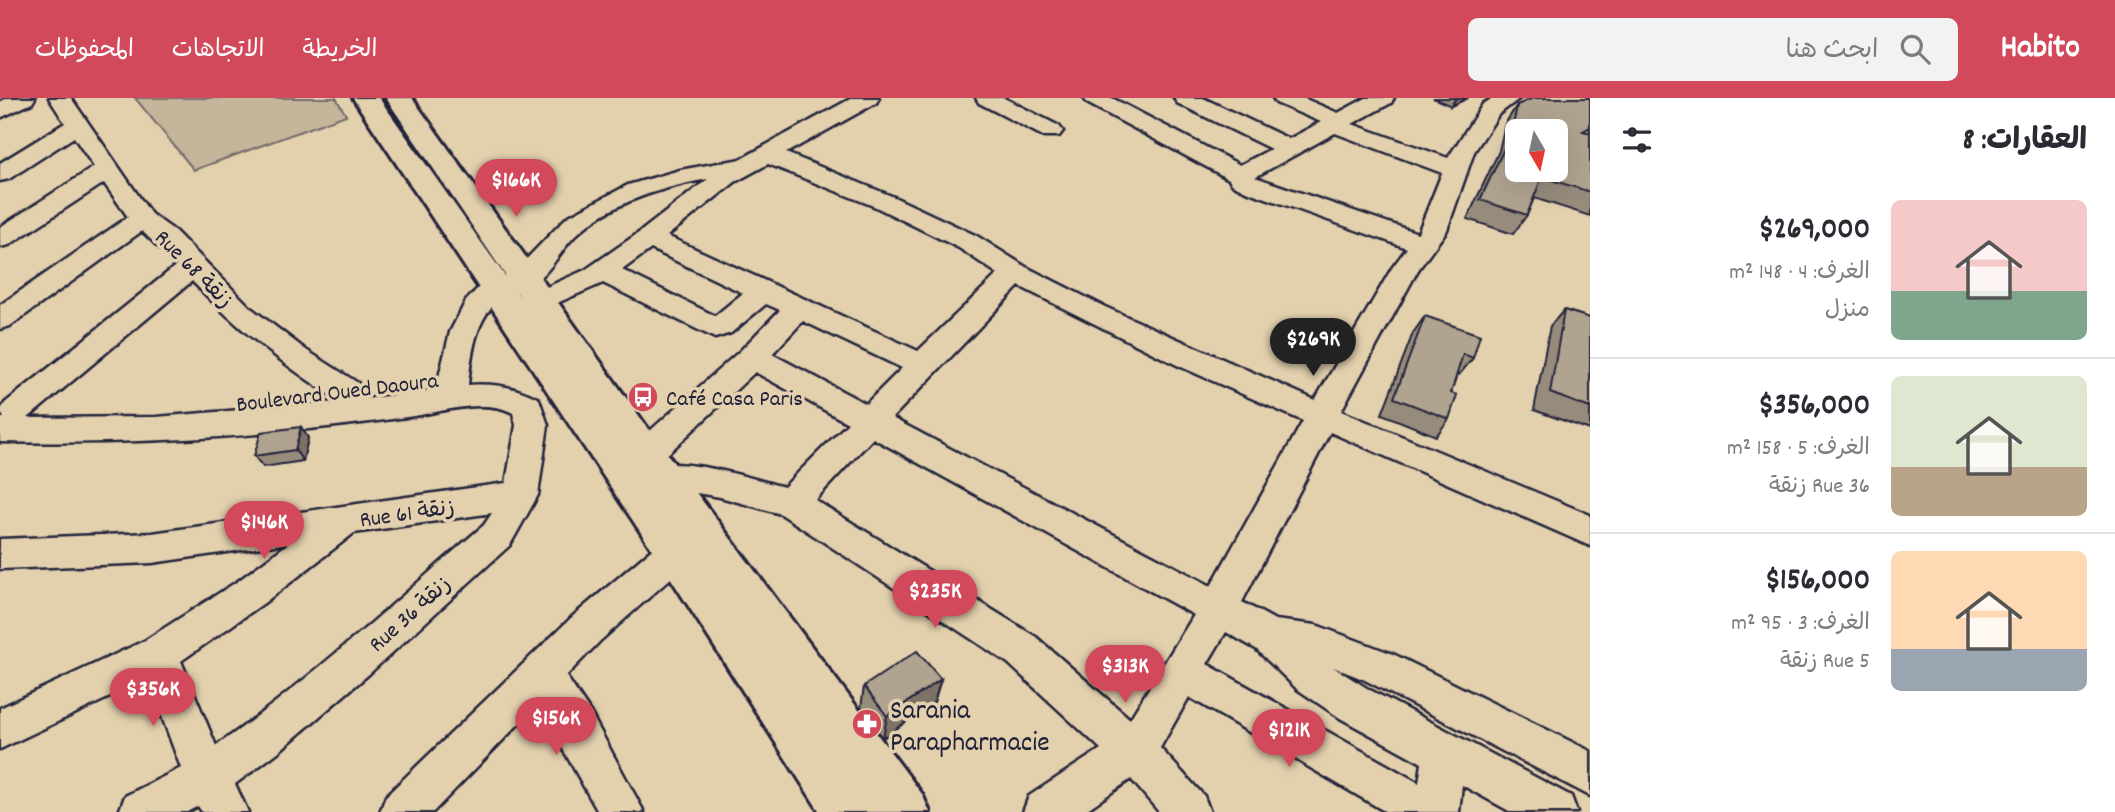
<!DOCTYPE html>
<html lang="ar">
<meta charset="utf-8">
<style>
body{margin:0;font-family:Dekko,"Playpen Sans Arabic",sans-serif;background:#f2f2f3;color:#2b2b33;direction:rtl;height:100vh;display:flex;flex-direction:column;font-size:26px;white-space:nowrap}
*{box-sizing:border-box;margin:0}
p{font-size:23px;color:#7c7c81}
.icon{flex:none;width:38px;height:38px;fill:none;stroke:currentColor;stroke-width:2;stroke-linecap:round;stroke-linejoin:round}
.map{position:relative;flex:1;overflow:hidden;direction:ltr}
.side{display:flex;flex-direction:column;background:#fff;width:525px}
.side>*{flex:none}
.needle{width:46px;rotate:171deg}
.controls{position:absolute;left:1505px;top:21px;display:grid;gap:14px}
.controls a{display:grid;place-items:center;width:63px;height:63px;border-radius:10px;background:#fff;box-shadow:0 7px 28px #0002;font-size:35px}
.price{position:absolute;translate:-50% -60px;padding:0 16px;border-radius:24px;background:#d1495b;color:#fff;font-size:23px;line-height:46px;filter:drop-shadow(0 2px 4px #0008)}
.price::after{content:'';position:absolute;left:50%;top:42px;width:21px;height:16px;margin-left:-10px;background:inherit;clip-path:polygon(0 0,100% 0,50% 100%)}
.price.selected{background:#222;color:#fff}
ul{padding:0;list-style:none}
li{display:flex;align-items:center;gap:21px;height:175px;padding:0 28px}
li+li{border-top:2px solid #e1e1e2}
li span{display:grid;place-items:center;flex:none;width:196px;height:140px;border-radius:10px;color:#555}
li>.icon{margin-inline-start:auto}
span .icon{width:84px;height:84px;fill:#fffc;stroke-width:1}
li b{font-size:30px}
h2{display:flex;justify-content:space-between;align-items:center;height:84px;padding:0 28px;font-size:30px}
header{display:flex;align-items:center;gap:42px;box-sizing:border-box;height:98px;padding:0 35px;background:#d1495b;color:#fff}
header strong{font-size:33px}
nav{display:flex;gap:38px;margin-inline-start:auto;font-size:24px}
.search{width:490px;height:63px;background:#f2f2f3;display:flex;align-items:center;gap:18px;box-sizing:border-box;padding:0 24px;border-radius:10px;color:#7c7c81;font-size:26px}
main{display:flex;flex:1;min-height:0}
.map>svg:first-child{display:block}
.green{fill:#c4b59b;stroke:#736c6b;stroke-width:2}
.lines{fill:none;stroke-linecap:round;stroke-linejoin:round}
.minor-casing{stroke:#22223b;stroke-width:5}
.major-casing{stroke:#22223b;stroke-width:6}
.minor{fill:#e3d1ae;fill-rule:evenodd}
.major{fill:#e3d1ae;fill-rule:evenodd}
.wall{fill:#978c7c;stroke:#22223b;stroke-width:2}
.shaded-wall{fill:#7b7265;stroke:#22223b;stroke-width:2}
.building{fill:#b0a390;stroke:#22223b;stroke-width:2;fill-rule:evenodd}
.labels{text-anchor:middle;stroke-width:7;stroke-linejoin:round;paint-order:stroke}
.street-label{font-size:23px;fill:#22223b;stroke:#e3d1ae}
.poi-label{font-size:23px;fill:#22223b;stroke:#e3d1ae;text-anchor:start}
.near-poi-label{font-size:28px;fill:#22223b;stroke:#e3d1ae;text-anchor:start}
</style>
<header>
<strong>Habito</strong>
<div class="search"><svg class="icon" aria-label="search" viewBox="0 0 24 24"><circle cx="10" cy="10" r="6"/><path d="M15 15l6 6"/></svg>ابحث هنا</div>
<nav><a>الخريطة</a><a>الاتجاهات</a><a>المحفوظات</a></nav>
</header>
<main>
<section class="side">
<h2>العقارات: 8<svg class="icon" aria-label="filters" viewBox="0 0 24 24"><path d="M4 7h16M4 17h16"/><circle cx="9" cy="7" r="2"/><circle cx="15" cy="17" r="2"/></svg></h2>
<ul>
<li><span style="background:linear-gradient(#f6c9c9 65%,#7fa58c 0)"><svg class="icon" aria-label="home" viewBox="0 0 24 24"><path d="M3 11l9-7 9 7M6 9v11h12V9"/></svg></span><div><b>$269,000</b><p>الغرف: 4 · 148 m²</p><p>منزل</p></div></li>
<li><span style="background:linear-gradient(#dfe7d0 65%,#b9a48a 0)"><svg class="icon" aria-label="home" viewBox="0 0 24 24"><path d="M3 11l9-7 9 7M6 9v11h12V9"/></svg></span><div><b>$356,000</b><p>الغرف: 5 · 158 m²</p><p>Rue 36 زنقة</p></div></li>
<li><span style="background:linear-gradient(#ffd9b3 70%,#9aa5b1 0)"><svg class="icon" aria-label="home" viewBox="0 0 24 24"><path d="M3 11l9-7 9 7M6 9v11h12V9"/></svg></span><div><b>$156,000</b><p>الغرف: 3 · 95 m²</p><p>Rue 5 زنقة</p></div></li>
</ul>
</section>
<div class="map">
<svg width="1590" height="714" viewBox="0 0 1590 714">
<rect width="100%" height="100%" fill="#e3d1ae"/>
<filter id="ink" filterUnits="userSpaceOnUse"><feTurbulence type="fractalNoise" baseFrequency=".0143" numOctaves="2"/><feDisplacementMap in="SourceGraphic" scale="14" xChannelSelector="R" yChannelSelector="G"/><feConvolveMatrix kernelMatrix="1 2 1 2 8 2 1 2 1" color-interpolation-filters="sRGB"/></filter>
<g filter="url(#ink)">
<polygon class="green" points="135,0 336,0 346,17 194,72"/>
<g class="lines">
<g class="minor-casing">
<g id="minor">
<polygon points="7,0 35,0 32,5 0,20 0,4"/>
<path d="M49,0H71L151,116L175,133L251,210L306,252L358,285L366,301L436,291L450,234L466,203L478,190L515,173L567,119L628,87L680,72L741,61L852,0H879L876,5L786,55L894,99L977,138L1026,169L1105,209L1315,302L1392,170L1407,150L1246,93L1232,86L1229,81L1087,5L1084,0H1112L1240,67L1271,51L1177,5L1174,0H1203L1289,41L1321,24L1276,5L1273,0H1303L1338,15L1366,0H1394L1391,5L1352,26L1448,60L1483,6L1493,0H1520L1499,16L1474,54L1447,132L1418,172L1341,313L1590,417V448L1330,334L1242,504L1275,522L1316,527L1393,556L1590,653V698L1365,582L1333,569L1370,592L1571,698L1577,714H1511L1462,687L1459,714H1386L1189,599L1160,650L1204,698L1210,714H1159L1131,681L1083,714H1023L1029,698L1101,651L1008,565L781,416L720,399L650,387L645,378L650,369C683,358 750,380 784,389L848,325L755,274L658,365L646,369L634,365L629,356L634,347L741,252L780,212L766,206L731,235L715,240L603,185L541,212L531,210L527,203L531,196L585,172L640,134L708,81C664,89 611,104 577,136C563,149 554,168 539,181C529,191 514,194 502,201C475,216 471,260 468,287C493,285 517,289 539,301L548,327L538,397L510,447L370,575L278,654L235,686L248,714H202L198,708L187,714H119L125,698L181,670L148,581L0,651V610L144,543L238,483L289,445L152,465L0,471V441L152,435L506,385L516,327L513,315C486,300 444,313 414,318C277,338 139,347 0,344V320H4L0,313L5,305L177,167L142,133L10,228L0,231V207L128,119L104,85L9,147L0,149V129L94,69L74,39L9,81L0,83V65L65,25ZM1335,35L1442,75L1418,135L1255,79ZM768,66L876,109L959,150L998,176L918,253L667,138L735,84ZM651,151L743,195L715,218L622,172ZM192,183C238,231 279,263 334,300L336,304L156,319L28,320ZM1019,188L1177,267L1303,323L1211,488L892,320ZM803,223L902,270L866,306L772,256ZM873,340L1194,517L1130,621L1036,539L815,402ZM492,415L484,427C397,502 311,582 216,648L181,563L264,505L354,435ZM1226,534L1256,551L1297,591L1340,620L1422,665L1419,685L1207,566Z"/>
<polygon points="976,0 1004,0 1059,28 1063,33 1059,38 1043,38 979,5"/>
<polygon points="676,438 689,442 694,453 689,464 600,543 566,578 590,614 644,714 598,714 538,606 433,714 380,714 386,698 572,519 663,442"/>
</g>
</g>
<g class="major-casing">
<polygon id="major" points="353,0 379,0 522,202 386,0 412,0 647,329 922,696 930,714 820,714 661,465"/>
</g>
<use href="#minor" class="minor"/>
<use href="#major" class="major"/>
</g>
<g class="wall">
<polygon points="1433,0 1468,0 1451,8"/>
<polygon points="1590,0 1590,118 1534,100 1527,117 1513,136 1467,121 1499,53 1505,26 1517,7"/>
<polygon points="1564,212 1590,220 1590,332 1534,312 1550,228"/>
<polygon points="1425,218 1473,260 1459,277 1457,276 1451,295 1449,321 1436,338 1382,316 1413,235"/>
<polygon points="301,329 308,340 303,363 263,369 254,358"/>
<polygon points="941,581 934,604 883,640 861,610 864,588"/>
</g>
<g class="shaded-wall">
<polygon points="1456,0 1468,0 1451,8"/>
<polygon points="301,329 308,340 303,363 295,352"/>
<polygon points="941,581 934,604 883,640 887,618"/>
</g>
<g class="building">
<path d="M1533,0H1590V29L1583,33L1590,35V94L1542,79L1527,117L1480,102L1512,34L1517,7ZM1517,33H1556V72H1517Z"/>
<polygon points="1564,212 1590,220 1590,310 1550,295"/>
<polygon points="1425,218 1480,237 1473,260 1463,256 1451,295 1457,297 1449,321 1394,300"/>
<polygon points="301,329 295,352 254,358 261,334"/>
<polygon points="917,553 941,581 887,618 864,588"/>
</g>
</g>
<defs>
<g id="bus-disc" transform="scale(1.575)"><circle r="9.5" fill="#d1495b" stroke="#e3d1ae"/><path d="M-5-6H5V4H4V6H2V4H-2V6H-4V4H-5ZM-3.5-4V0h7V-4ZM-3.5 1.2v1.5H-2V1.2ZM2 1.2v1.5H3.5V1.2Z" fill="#fff"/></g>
<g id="pharmacy-disc" transform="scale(1.575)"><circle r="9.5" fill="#d1495b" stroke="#e3d1ae"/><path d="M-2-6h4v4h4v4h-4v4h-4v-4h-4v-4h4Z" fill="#fff"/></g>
</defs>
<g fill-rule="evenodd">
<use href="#bus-disc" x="643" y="299"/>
<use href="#pharmacy-disc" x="867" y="626"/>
</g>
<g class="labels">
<g class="street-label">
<text transform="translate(195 170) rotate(45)" y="8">Rue 68 زنقة</text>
<text transform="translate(337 293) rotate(-7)" y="8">Boulevard Oued Daoura</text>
<text transform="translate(407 414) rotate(-8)" y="8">Rue 61 زنقة</text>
<text transform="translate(409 515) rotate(-42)" y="8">Rue 36 زنقة</text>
</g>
<g class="poi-label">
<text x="666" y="307">Café Casa Paris</text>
</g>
<g class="near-poi-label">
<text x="890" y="620">Sarania<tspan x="890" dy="32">Parapharmacie</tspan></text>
</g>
</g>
</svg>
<div class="controls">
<a><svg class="needle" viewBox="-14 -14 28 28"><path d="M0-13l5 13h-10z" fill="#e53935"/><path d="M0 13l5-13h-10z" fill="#7c7c81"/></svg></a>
</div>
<b class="price" style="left:516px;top:121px">$166K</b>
<b class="price selected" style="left:1313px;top:280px">$269K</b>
<b class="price" style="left:264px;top:463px">$146K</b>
<b class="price" style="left:935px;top:532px">$235K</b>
<b class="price" style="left:1125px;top:607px">$313K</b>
<b class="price" style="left:153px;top:630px">$356K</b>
<b class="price" style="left:556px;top:659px">$156K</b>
<b class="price" style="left:1289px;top:671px">$121K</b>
</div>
</main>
